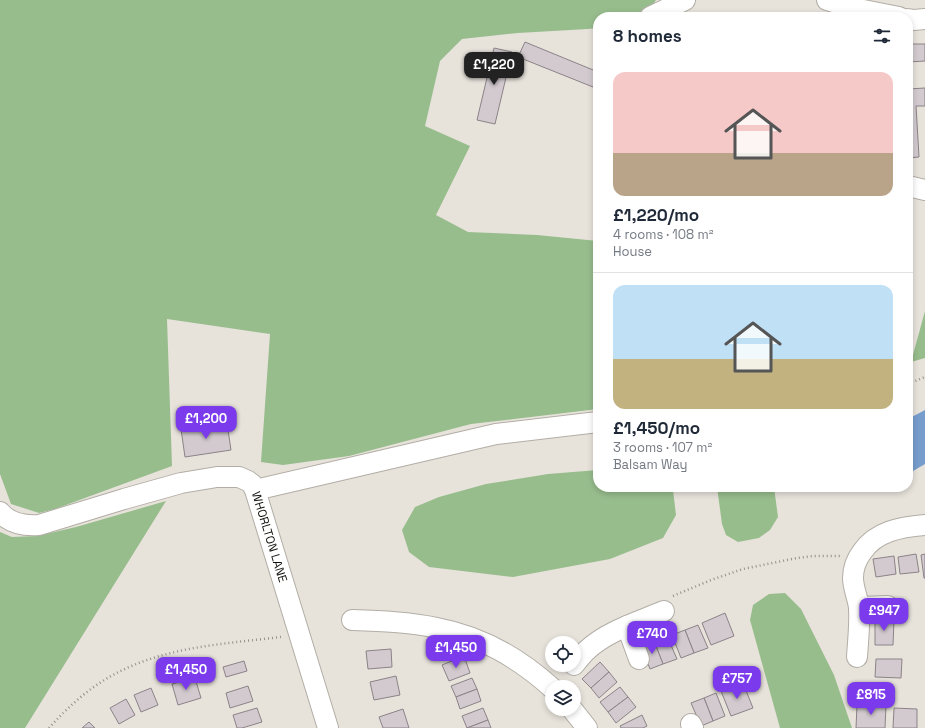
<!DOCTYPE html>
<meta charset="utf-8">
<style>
body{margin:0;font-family:"Space Grotesk",sans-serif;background:#f6f6f7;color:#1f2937;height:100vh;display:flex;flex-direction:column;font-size:15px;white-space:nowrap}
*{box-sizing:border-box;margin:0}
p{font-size:13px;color:#747a83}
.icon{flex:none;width:22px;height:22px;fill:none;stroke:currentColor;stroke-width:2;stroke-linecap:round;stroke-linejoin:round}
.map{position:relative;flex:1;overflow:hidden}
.panel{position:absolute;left:593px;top:12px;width:320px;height:480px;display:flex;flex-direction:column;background:#fff;border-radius:16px;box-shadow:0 2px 6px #0003}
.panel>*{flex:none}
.controls{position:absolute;left:545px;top:636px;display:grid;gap:8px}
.controls a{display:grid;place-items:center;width:36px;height:36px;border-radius:50%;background:#fff;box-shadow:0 2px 6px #0003;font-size:20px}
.price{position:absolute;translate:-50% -34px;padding:0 9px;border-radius:8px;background:#7c3aed;color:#fff;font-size:13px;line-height:26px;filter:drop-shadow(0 1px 2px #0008)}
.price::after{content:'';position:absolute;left:50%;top:24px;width:12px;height:9px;margin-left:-6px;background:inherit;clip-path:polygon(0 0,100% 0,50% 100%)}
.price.current{background:#222;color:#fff}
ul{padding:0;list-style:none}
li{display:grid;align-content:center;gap:8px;height:212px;padding:0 20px}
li+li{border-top:1px solid #e0e1e3}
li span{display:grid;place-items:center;height:124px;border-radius:12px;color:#555}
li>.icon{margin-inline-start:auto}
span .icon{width:72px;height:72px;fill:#fffc;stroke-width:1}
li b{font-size:17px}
h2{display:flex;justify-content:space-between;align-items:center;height:48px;padding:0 20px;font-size:17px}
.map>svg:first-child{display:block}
.green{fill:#98bd8d}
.water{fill:#779dcd}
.building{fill:#d2cacf;stroke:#8b8388}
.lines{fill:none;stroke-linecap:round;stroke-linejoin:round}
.minor-casing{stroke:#b2aea6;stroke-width:22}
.path{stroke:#94918b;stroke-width:2.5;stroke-dasharray:1 3;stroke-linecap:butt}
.minor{stroke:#fff;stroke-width:20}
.labels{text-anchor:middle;stroke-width:4;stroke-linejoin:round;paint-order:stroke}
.street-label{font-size:12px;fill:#100f0c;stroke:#e7e3db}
</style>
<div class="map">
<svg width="925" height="728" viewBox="0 0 925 728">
<rect width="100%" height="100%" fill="#e7e3db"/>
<g class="green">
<polygon points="0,0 656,0 654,3 635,17 598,17 598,28 588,29 518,33 462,39 440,61 425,126 470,146 436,215 468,232 537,235 598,241 598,409 471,424 349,456 283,465 261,462 270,334 167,319 172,466 55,509 39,513 11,504 0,474"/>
<polygon points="925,311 925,358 911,362"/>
<polygon points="598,470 598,487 669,487 673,490 676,515 663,538 610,559 513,577 429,567 409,552 402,530 415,507 439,497 486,484 548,474"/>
<polygon points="717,487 774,487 778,517 770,530 759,538 738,542 726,535 722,524"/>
<polygon points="166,501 25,728 0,728 0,532 12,537 37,536 76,527"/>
<polygon points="785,593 801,609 834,675 852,728 780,728 750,620 753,605 769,594"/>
</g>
<polygon class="water" points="925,410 925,464 908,474 908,419"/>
<g class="building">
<polygon points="525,42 598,72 598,89 518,57"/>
<polygon points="908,44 925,44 925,61 908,62"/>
<polygon points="494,48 512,52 495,124 477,120"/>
<polygon points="925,88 925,106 916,106 919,157 908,158 908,89"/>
<polygon points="227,423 231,450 185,457 181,429"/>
<polygon points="916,554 919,572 900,574 898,557"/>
<polygon points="925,554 925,578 924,578 921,555"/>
<polygon points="894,556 896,574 876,577 873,559"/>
<polygon points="725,613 734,636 711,645 702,623"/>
<polygon points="875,619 894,620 893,645 875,645"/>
<polygon points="698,625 708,648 694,653 685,630"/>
<polygon points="685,630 694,653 681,658 672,635"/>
<polygon points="667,636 677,659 663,664 654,641"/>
<polygon points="654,641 663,664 650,669 641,646"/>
<polygon points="391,649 392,667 368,669 366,651"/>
<polygon points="464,656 470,673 449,681 442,665"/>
<polygon points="876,659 902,659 901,678 875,677"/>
<polygon points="244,661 247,671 226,677 223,667"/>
<polygon points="600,662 609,672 591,688 582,679"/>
<polygon points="609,672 617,682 599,698 591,688"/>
<polygon points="396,676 400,695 374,700 370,682"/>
<polygon points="195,678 201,698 178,705 172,684"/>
<polygon points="472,678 477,689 456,697 451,686"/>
<polygon points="743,683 753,708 731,716 721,691"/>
<polygon points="248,686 253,701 230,708 226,693"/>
<polygon points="620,687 628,697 608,712 600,702"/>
<polygon points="151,688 158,705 141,712 134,695"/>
<polygon points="477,689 481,701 460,709 456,697"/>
<polygon points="716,693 725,716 713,721 704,698"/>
<polygon points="628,697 636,707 616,723 608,712"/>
<polygon points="704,698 713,721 701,726 691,703"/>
<polygon points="126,699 135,715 119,724 110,708"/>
<polygon points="857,705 886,705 885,728 856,728"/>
<polygon points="257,708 262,722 242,728 237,728 233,715"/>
<polygon points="483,708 488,720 467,728 462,716"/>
<polygon points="894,708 917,709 917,728 893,728"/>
<polygon points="403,709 409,728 383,728 379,717"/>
<polygon points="642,715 647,726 643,728 621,728 620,726"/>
<polygon points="488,720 491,728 467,728"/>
<polygon points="89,722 95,728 82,728"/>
</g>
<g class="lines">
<g class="minor-casing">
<g id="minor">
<polyline points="827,0 853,8 899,17"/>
<polyline points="650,17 685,0"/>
<polyline points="908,19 914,20 925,19"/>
<polyline points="908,186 925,190"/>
<polyline points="255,490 496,434 598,422"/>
<path id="s1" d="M0,512C10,524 24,526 39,525L124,499L181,483L217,477H239L248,481L252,484L255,490L328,728"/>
<polyline points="859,607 888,606"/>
<path d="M352,620C380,621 409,622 437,628C480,636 520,659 552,688"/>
<polyline points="627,626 639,659"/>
<path d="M857,657C858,641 860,624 859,608C858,598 853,588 853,578C853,568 856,560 862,552C876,531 901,527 925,525"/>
<path d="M574,665C578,660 582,655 586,651C607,631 638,622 664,611"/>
<polyline points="572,709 587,728"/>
<polyline points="691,724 693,728"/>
</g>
</g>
<g class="path">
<polyline points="908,384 925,377"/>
<polyline points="673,596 711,580 743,569 797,558 813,556 840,556"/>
<path d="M49,728C57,719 66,710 75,702C135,648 206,646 281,637"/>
</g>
<use href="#minor" class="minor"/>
</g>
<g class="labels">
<g class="street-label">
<text dy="4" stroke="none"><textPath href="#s1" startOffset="320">WHORLTON LANE</textPath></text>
</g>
</g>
</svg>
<div class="controls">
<a><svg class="icon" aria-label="locate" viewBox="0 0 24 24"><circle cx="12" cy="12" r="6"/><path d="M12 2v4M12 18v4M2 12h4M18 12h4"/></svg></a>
<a><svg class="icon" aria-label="layers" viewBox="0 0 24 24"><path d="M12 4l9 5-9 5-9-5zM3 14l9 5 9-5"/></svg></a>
</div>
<b class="price current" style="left:494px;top:86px">£1,220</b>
<b class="price" style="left:206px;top:440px">£1,200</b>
<b class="price" style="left:884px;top:632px">£947</b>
<b class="price" style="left:652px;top:655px">£740</b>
<b class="price" style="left:456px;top:669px">£1,450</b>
<b class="price" style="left:186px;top:691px">£1,450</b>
<b class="price" style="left:737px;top:700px">£757</b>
<b class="price" style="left:871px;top:716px">£815</b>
<section class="panel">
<h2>8 homes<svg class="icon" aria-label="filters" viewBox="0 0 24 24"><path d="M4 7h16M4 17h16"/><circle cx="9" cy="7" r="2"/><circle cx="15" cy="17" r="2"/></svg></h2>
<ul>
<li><span style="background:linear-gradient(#f6c9c9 65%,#b9a48a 0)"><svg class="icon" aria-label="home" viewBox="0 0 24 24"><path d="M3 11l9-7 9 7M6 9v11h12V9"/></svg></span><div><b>£1,220/mo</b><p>4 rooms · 108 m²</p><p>House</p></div></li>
<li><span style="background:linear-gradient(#bfe0f5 60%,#c2b280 0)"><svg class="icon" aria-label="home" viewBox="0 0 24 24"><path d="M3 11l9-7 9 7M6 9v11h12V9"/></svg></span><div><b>£1,450/mo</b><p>3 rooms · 107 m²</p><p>Balsam Way</p></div></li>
</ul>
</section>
</div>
